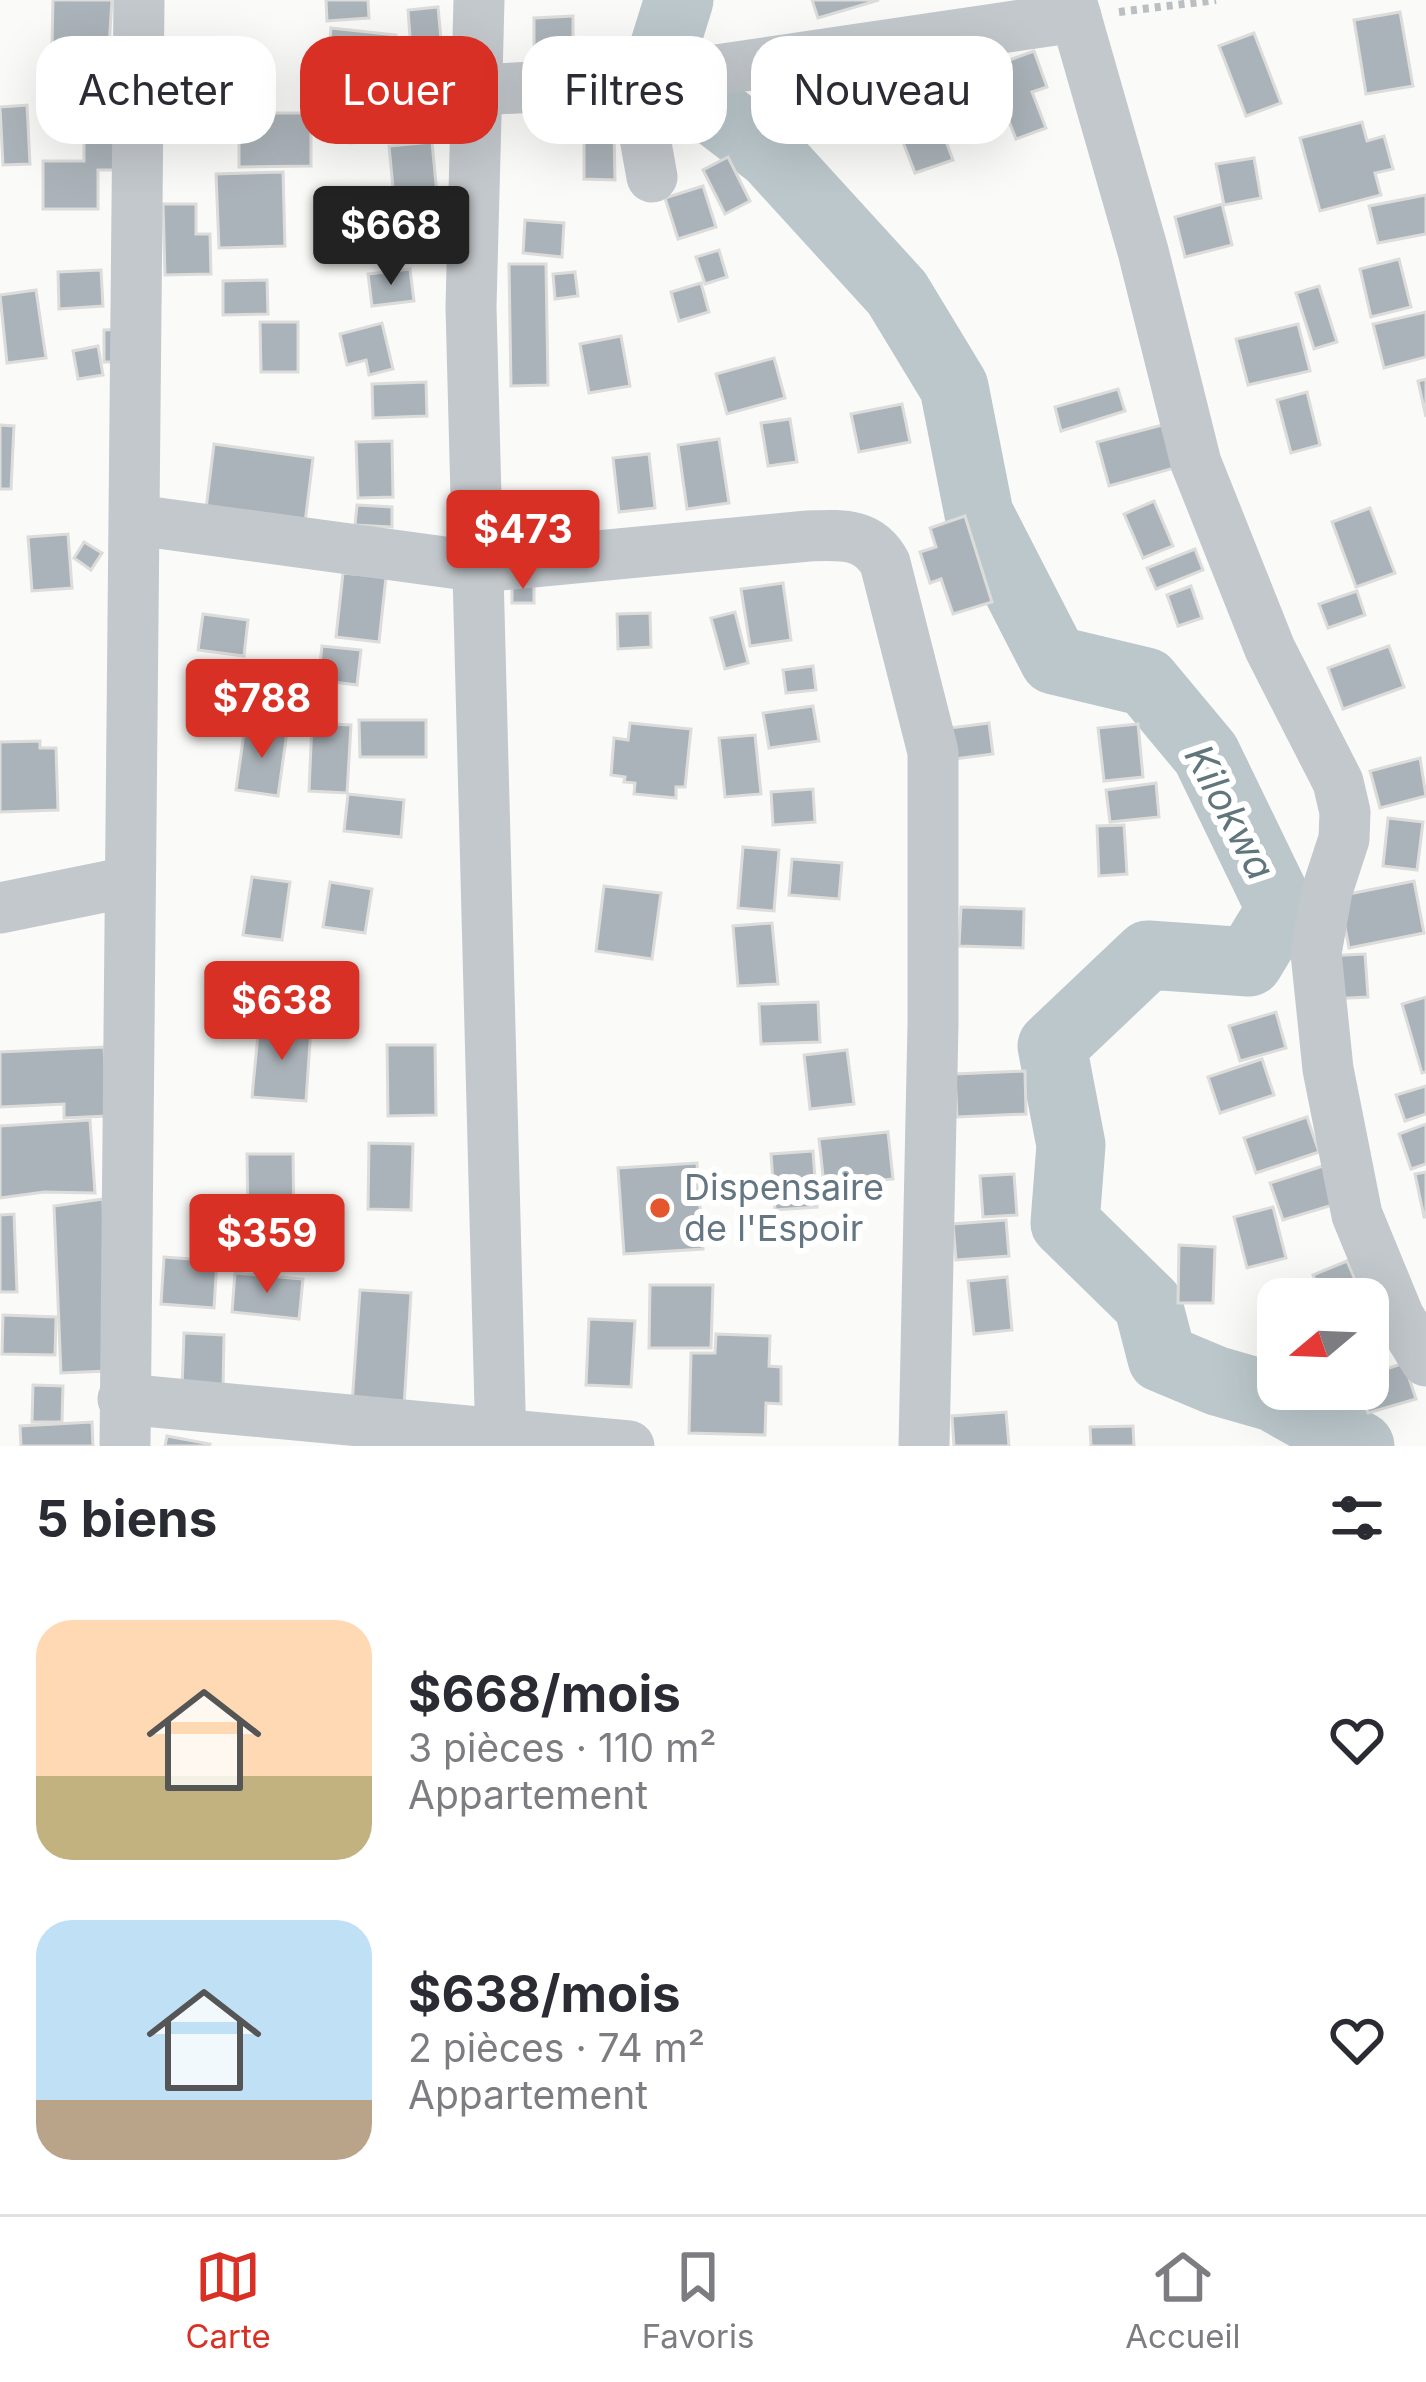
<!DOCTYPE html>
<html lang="fr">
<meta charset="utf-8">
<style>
body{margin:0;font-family:Inter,sans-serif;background:#f7f7f7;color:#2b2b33;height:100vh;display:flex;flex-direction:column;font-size:45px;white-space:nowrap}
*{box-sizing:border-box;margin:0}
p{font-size:39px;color:#7c7c81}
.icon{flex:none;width:66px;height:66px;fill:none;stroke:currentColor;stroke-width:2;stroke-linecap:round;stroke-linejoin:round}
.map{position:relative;height:1446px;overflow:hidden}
.panel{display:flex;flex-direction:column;background:#fff;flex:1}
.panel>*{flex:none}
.hud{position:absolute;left:36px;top:36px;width:1356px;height:108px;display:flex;gap:24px}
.needle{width:78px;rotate:251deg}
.fabs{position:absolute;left:1257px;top:1278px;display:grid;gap:24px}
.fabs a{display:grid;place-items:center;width:132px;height:132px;border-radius:24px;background:#fff;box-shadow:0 12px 48px #0002;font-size:60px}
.price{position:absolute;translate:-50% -102px;padding:0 27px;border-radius:12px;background:#d93025;color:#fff;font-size:39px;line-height:78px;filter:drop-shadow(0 3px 6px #0008)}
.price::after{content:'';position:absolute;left:50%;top:72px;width:36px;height:27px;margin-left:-18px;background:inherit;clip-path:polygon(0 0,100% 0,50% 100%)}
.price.current{background:#222;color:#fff}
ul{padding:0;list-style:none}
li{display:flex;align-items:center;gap:36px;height:300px;padding:0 36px}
li span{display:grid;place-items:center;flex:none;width:336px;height:240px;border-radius:36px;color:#555}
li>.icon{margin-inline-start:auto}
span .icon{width:144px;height:144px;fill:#fffc;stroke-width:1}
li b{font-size:51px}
h2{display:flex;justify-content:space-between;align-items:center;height:144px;padding:0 36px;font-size:51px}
.chip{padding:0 42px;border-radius:36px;background:#fff;box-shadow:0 12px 48px #0002;font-size:42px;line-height:108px}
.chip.current{background:#d93025;color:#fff}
.tabs{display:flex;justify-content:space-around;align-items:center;height:168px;border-top:3px solid #e1e1e2;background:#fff;font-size:33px;color:#7c7c81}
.tabs a{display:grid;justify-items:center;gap:6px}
.tabs .current{color:#d93025}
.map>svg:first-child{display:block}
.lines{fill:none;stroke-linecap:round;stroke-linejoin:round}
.river{stroke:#bbc7cb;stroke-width:69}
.building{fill:#aab3b9;stroke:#dcdcda;stroke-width:3}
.path{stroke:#bbbfc2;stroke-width:8;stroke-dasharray:6 6;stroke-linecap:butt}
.minor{stroke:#c3c8cc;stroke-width:51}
.poi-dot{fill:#e4572e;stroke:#fff;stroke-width:4.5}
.labels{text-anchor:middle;stroke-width:12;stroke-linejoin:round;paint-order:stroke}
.poi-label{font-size:36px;fill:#657683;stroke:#fff;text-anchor:start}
.water-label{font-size:39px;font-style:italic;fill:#60757c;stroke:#fff}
</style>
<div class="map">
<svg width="1426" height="1446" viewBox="0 0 1426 1446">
<rect width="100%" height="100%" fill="#fafaf8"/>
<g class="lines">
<polyline class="river" points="679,0 664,48 693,95 771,155 897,293 954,387 979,514 1054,660 1146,682 1206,754 1281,909 1249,962 1148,955 1052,1046 1071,1145 1065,1223 1148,1304 1162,1358 1217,1381 1273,1397 1360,1446"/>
</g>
<g class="building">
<polygon points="53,0 112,0 109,46 52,43"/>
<polygon points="326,0 368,0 369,18 327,21"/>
<polygon points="812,0 879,0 818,18"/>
<polygon points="438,7 443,61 412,63 408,10"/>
<polygon points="1400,12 1413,86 1366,94 1354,20"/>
<polygon points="573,16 573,38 566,39 567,57 534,58 534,18"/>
<polygon points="331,28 396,35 392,79 327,72"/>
<polygon points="1254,33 1281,103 1246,116 1219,46"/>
<polygon points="948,42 957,75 859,99 850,66"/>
<polygon points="1034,51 1047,87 1032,92 1046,128 1016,139 988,68"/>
<polygon points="84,102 116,102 115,170 98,170 98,209 43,209 43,161 84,161"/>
<polygon points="27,105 30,164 3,165 0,107"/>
<polygon points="239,113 311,113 311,166 239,167"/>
<polygon points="390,116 392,140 350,143 348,120"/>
<polygon points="939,122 953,160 915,173 901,137"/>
<polygon points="1362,122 1367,141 1384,136 1393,169 1375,173 1381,195 1320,211 1300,138"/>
<polygon points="584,129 614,129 615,180 584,179"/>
<polygon points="432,142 437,194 394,198 389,146"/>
<polygon points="728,157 750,201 725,214 703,170"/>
<polygon points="1254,158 1261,198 1224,205 1216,164"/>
<polygon points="283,172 285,246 219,248 216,174"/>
<polygon points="703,186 716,227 678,239 665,198"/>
<polygon points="1426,195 1426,234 1378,243 1369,206"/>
<polygon points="163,204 196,204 196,234 210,234 211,274 165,275"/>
<polygon points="1222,204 1232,245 1185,257 1175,217"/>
<polygon points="525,220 564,223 562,257 523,253"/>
<polygon points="719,250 727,277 705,284 696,257"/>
<polygon points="1399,259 1411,307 1371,317 1360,269"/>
<polygon points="509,264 546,264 548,385 511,386"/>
<polygon points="410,269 414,301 372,306 368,274"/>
<polygon points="101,270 103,306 59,309 58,272"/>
<polygon points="575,272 578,296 555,299 553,274"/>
<polygon points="267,280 268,314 223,315 223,281"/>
<polygon points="701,283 709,312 679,321 671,292"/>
<polygon points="1319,286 1337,342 1314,349 1296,293"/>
<polygon points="36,290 46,358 7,363 0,295"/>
<polygon points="1426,312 1426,357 1384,368 1373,324"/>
<polygon points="260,322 298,322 298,372 261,372"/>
<polygon points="382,323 393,369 369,375 366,360 347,365 340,334"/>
<polygon points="1298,324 1310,371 1248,385 1236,339"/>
<polygon points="125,329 125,362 104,362 104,330"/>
<polygon points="621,336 630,386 589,393 580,344"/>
<polygon points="98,346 103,375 78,379 73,351"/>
<polygon points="774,358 785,398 727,414 716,374"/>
<polygon points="1426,379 1426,417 1418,381"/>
<polygon points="426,382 427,416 373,418 372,384"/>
<polygon points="1118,389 1125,411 1061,431 1055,407"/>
<polygon points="1307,392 1320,445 1291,453 1277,400"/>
<polygon points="902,404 910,442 859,452 851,414"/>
<polygon points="790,419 797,462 768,466 761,423"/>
<polygon points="1166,424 1178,467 1109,486 1097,442"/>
<polygon points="0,425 14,426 11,489 0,489"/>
<polygon points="719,439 729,503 687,509 678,445"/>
<polygon points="392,441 393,497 358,498 356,442"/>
<polygon points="214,444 313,458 305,523 206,509"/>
<polygon points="649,454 655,508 619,512 613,458"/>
<polygon points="1154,501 1173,546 1143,558 1124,514"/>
<polygon points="357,505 392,507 392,527 355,525"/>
<polygon points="1370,508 1395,573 1356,587 1332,522"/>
<polygon points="965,516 992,602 953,614 941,579 930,583 920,552 936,547 930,528"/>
<polygon points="68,534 72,588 32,591 28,537"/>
<polygon points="84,542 102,553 91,570 74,558"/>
<polygon points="1195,549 1203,570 1156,589 1147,568"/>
<polygon points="343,573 386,577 379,642 336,637"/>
<rect x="512" y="580" width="22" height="23"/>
<polygon points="783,583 791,640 750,646 741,589"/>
<polygon points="1191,586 1202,618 1178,626 1167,595"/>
<polygon points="1357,591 1365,615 1328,628 1319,604"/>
<polygon points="735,612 748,663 725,669 711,618"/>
<polygon points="650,613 651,647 618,649 617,614"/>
<polygon points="203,614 248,620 244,656 198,650"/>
<polygon points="322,646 361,650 357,685 318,680"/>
<polygon points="1389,646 1404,687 1343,709 1328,668"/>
<polygon points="813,666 816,690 786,693 783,670"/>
<polygon points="198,679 258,685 255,723 195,717"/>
<polygon points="813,706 819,741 769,748 763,713"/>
<polygon points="359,720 426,720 426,757 360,757"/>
<polygon points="312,723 351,725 347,793 309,791"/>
<polygon points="630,723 691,729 685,787 676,787 676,798 634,794 635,783 624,782 625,777 611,775 614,738 628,740"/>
<polygon points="989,723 993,754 954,759 950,728"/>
<polygon points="1138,724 1143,777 1104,781 1098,728"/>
<polygon points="245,726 287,732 278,796 236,790"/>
<polygon points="755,735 761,794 725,797 719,738"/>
<polygon points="40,741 40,748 56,748 58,810 0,812 0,742"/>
<polygon points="1420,758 1426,796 1380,808 1370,771"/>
<polygon points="1156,783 1159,817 1110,822 1106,790"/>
<polygon points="813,789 815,822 773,825 771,792"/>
<polygon points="348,794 404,800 401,837 344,831"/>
<polygon points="1388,818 1423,822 1417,870 1383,866"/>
<polygon points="1124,825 1127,874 1099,876 1097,826"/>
<polygon points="743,847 779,850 774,911 738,908"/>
<polygon points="792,859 842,863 839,899 789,895"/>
<polygon points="252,877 290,882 282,940 243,935"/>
<polygon points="1414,881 1424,933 1349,948 1339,896"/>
<polygon points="330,882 372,889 365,933 323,927"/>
<polygon points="604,886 661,893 652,959 596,951"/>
<polygon points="961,907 1024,909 1023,948 959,946"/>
<polygon points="772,923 778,984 738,986 733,926"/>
<polygon points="1365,954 1368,997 1329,999 1326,956"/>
<polygon points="1426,997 1426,1072 1422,1073 1402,1004"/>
<polygon points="818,1002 820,1042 761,1044 759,1004"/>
<polygon points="1276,1012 1286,1048 1240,1061 1229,1026"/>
<polygon points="259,1024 311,1028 306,1101 252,1097"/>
<polygon points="387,1045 435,1045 436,1115 388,1116"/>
<polygon points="104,1047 108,1116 64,1118 64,1104 0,1107 0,1052"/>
<polygon points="847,1050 854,1104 810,1109 804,1055"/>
<polygon points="1262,1059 1274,1095 1220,1113 1208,1077"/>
<polygon points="1025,1071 1026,1114 957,1117 955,1074"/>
<polygon points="1426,1086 1426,1114 1405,1121 1396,1095"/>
<polygon points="1307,1117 1319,1152 1256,1173 1244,1138"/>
<polygon points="90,1120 95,1193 44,1192 0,1198 0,1126"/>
<polygon points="1426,1124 1426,1164 1411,1169 1399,1134"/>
<polygon points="888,1132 893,1179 824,1185 819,1139"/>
<polygon points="369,1143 413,1144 411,1210 368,1209"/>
<polygon points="813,1151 817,1207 775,1210 771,1154"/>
<polygon points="247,1154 293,1154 294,1225 248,1225"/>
<polygon points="697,1163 703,1249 624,1254 618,1168"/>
<polygon points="1323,1166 1336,1204 1283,1220 1270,1183"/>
<polygon points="1426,1172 1426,1217 1424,1217 1415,1174"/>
<polygon points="1014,1174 1017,1215 983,1217 980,1176"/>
<polygon points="103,1199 108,1371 61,1373 54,1206"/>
<polygon points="1273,1207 1286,1258 1247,1268 1234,1217"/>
<polygon points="14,1214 17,1292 0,1292 0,1215"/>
<polygon points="1006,1220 1009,1256 956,1260 953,1224"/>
<polygon points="229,1227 279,1232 276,1268 225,1262"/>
<polygon points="1179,1245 1215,1247 1213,1303 1178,1303"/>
<polygon points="164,1257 217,1261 214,1308 161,1304"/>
<polygon points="1347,1261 1360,1291 1342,1299 1323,1299 1313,1275"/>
<polygon points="235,1273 303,1279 299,1319 232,1312"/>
<polygon points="1007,1277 1012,1330 974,1334 968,1281"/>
<polygon points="1308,1283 1316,1299 1278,1299 1278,1313 1272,1300"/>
<polygon points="650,1285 713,1285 711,1348 649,1348"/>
<polygon points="360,1290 411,1293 404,1407 352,1404"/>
<polygon points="3,1315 56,1317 55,1355 2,1354"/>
<polygon points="589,1319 635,1321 631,1387 586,1385"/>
<polygon points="184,1333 224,1335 223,1389 182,1388"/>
<polygon points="716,1334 770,1336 769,1366 781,1367 781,1404 766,1403 765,1435 689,1433 691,1353 715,1353"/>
<polygon points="1404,1363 1416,1399 1368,1413 1360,1389 1368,1389 1368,1375"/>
<polygon points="33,1385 63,1386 62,1422 32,1422"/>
<polygon points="1006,1412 1009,1446 954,1446 952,1416"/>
<polygon points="92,1422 93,1446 21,1446 20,1426"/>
<polygon points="1133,1426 1134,1446 1091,1446 1090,1427"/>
<polygon points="167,1436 210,1444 209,1446 165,1446"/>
</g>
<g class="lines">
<polyline class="path" points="1119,12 1216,0"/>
<g class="minor">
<polyline points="479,0 471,307 501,1446"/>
<polyline points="1071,0 1143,251 1196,463 1270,649 1338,782 1345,812 1344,839 1327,891 1316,953 1328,1069 1357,1215 1399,1317 1426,1361"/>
<polyline points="635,82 1076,17"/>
<polyline points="476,90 635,82 652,177"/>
<path d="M136,520L481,567L808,536C841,535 868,532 885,563L933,752V1024L924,1446"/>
<polyline points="0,908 128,882"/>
<polyline points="123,1399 629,1446"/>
<polyline points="125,1446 139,0"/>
</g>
</g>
<circle class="poi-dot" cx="660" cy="1208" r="12"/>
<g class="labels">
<g class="poi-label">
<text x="684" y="1200">Dispensaire<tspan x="684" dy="41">de l'Espoir</tspan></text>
</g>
<g class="water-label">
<text transform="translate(1230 812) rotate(62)" y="14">Kilokwa</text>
</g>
</g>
</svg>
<div class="fabs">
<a><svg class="needle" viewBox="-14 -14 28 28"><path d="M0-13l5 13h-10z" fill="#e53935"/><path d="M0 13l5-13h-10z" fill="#7c7c81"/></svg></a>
</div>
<b class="price current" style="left:391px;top:288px">$668</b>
<b class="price" style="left:523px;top:592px">$473</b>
<b class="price" style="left:262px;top:761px">$788</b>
<b class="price" style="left:282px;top:1063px">$638</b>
<b class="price" style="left:267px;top:1296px">$359</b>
<div class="hud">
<a class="chip">Acheter</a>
<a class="chip current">Louer</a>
<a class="chip">Filtres</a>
<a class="chip">Nouveau</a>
</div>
</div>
<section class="panel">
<h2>5 biens<svg class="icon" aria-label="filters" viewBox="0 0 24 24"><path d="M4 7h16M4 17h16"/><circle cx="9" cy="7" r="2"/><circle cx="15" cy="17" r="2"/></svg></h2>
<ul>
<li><span style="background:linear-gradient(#ffd9b3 65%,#c2b280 0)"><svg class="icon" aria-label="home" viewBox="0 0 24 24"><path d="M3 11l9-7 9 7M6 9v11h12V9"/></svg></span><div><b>$668/mois</b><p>3 pièces · 110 m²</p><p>Appartement</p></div><svg class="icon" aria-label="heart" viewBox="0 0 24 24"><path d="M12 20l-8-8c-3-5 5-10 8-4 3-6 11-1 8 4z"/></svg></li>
<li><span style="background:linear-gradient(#bfe0f5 75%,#b9a48a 0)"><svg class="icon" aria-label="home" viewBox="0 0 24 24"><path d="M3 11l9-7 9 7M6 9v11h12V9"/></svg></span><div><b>$638/mois</b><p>2 pièces · 74 m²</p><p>Appartement</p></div><svg class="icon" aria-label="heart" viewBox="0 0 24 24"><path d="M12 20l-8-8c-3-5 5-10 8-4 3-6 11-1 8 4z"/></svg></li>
</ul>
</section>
<nav class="tabs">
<a class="current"><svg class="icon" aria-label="map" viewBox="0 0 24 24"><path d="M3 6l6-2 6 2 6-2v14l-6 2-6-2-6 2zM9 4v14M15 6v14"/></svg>Carte</a>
<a><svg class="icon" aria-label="saved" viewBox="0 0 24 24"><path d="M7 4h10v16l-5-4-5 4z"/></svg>Favoris</a>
<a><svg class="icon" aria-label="home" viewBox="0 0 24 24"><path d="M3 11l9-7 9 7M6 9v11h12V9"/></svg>Accueil</a>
</nav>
